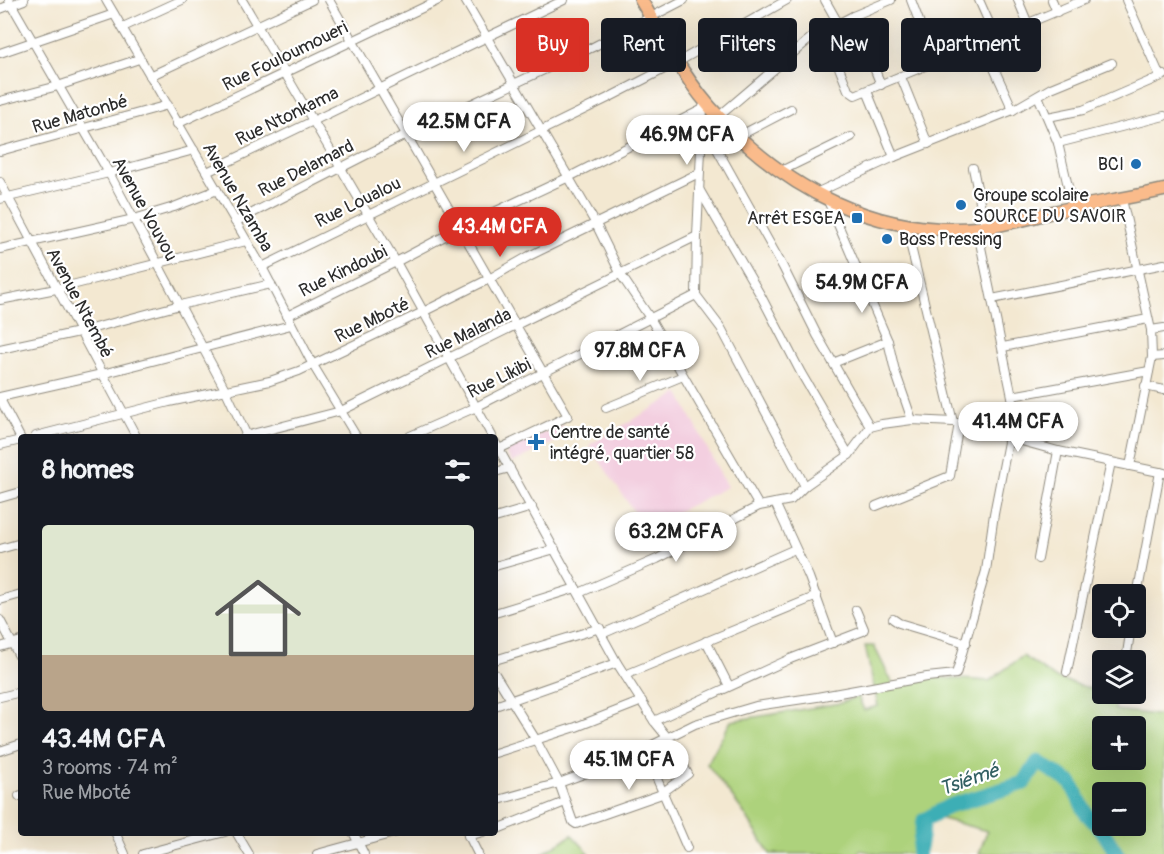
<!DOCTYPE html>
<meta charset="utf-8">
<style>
body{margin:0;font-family:Pangolin,sans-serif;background:#20242c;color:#f1f3f6;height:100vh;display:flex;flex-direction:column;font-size:22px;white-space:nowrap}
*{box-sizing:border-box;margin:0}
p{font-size:20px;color:#9ea1a6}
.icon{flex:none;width:33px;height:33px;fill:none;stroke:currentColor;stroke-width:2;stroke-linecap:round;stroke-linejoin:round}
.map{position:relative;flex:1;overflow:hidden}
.panel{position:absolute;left:18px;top:434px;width:480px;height:402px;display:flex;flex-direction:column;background:#171b24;border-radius:6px;box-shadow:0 6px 24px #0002}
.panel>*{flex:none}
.top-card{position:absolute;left:516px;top:18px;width:558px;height:54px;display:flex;gap:12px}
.controls{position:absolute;left:1092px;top:584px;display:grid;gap:12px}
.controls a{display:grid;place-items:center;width:54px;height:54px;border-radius:6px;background:#171b24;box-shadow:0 6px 24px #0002;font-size:30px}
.price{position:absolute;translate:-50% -51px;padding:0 14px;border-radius:21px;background:#fff;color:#222;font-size:20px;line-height:39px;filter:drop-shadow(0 2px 3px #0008)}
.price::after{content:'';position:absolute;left:50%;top:36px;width:18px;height:14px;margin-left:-9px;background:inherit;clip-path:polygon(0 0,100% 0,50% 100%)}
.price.current{background:#d93025;color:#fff}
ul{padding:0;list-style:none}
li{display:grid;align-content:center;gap:12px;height:318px;padding:0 24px}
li+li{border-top:2px solid #363941}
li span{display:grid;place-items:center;height:186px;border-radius:6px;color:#555}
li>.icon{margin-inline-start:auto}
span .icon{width:108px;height:108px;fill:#fffc;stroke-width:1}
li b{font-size:26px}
h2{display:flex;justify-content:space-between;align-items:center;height:72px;padding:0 24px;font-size:26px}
.tag{padding:0 21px;border-radius:6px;background:#171b24;box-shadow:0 6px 24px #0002;font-size:21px;line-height:54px}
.tag.current{background:#d93025;color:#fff}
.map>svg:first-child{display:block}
.built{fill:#f3cfe0}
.green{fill:#add27b;stroke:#6c7e53;stroke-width:1.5;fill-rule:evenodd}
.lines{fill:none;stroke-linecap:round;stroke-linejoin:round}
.river{stroke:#3caeb5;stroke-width:15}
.street-casing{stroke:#8f8a7e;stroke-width:10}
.primary-casing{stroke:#8f8a7e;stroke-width:15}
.street{stroke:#fff;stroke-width:8}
.primary{stroke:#fabb8b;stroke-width:12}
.poi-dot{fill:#1f6fb2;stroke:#fff;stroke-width:2}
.labels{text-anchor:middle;stroke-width:4.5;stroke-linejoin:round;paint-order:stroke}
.street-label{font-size:18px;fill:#2b2b2b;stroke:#fff}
.poi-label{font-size:18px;fill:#2b2b2b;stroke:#fff;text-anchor:start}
.water-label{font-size:20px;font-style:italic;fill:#325f62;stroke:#fff}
</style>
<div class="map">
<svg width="1164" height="854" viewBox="0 0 1164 854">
<rect width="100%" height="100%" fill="#fff"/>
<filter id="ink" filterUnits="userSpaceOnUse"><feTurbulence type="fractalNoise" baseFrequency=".0167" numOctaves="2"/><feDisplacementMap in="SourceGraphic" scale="12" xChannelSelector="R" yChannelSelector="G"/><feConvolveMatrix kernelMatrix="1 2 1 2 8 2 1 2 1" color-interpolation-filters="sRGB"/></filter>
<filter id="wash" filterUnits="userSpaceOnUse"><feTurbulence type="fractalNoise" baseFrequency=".008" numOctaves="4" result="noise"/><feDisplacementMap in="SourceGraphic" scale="24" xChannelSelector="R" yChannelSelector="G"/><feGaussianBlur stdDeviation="1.35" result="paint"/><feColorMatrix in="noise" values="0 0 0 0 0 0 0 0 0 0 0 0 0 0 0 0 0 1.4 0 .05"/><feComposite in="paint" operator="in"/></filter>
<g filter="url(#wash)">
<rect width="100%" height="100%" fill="#f3e8d1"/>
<g class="built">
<polygon points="679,393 727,487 645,528 589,445"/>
<polygon points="563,425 567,436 512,463 504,448"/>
</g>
<g class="green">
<path d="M865,646H874L894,686L930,677L989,681L1023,656L1055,678L1116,696L1115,710L1164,716V854H979L987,831L931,816L911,854H878L860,850L858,854H770L742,810L707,764L731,721L841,703L858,696L864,710L878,706ZM1102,726H1136V759H1102ZM1102,792H1136V825H1102Z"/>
<polygon points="572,835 590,854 542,854 543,853"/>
</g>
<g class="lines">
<polyline class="river" points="918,854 924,820 949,806 1024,783 1038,762 1071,783 1086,813 1102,830 1117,854"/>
</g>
</g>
<g filter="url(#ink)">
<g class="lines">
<g class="street-casing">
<g id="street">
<polyline points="9,0 109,173 226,391 247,436"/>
<polyline points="106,0 262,267 313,365 356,436"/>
<polyline points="242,0 396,262 492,436"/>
<polyline points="329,0 568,416 499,449"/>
<polyline points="465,0 596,224 621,275 650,318 759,506"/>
<polyline points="825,0 838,23"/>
<polyline points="911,0 935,63"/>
<polyline points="979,0 995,36"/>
<polyline points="1018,0 1028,24"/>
<polyline points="1052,0 1057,12"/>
<polyline points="1126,0 1160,76"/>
<polyline points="0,9 24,0"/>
<polyline points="853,16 881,85"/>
<polyline points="123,27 182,0"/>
<polyline points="824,30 848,90 855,95 1084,0"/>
<polyline points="982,42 1013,110"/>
<polyline points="0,53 114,14"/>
<polyline points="150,76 312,0"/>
<polyline points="901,77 928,144"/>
<polyline points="867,91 894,157"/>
<polyline points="1038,96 1058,143 1073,208"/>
<polyline points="0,101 58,86 139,59"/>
<polyline points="703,107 697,236 696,295 721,328 805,486"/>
<polyline points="718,117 812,37 853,16 891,0"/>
<polyline points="1048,117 1083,110 1164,75"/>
<polyline points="177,124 439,0"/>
<polyline points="703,124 783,267 817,335 870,427"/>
<polyline points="739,136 791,109"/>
<polyline points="1058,143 1164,116"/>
<polyline points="0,151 168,105"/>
<polyline points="973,168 985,227"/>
<polyline points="781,171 851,137"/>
<polyline points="207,172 564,0"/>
<polyline points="0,182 136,436"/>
<polyline points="699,189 761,296 801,373 849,455"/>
<polyline points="816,193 894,157 1013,110 1051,88 1112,63"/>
<polyline points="0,199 109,173 194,150"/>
<polyline points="1122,199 1151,330 1152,357 1130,466"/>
<polyline points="828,201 888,341 895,371 912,420"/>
<polyline points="235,222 407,134 593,47 684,0"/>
<polyline points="906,226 953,422"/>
<polyline points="977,228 1021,440"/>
<polyline points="0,249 134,219 174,207 217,190"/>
<polyline points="262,267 608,98 678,62 787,0"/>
<polyline points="992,299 1164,264"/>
<polyline points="0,300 56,289 246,241"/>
<polyline points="287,316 396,262 460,228 569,177 703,109"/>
<polyline points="1151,330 1164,328"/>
<polyline points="1003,347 1148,319"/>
<polyline points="0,349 79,332 180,305 271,284"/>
<polyline points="1152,357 1164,356"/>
<polyline points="833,363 888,341"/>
<polyline points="1145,386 1164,390"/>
<polyline points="1012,396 1149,371"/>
<polyline points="0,397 102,374 291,325"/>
<polyline points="0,399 21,439"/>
<polyline points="606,408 683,376"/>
<polyline points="36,436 169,402 270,381 299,371 423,312 489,279 529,256 699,173"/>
<polyline points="245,436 341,411 697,236"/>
<polyline points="410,436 474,408 696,295"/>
<polyline points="495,442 617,663 654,721 667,737 688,774 659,795 576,824 573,822 559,783 536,740 495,674"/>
<polyline points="0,445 21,440"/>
<polyline points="495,472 510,468"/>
<polyline points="0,498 21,492"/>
<polyline points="775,503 809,577 833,643"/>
<polyline points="876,506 950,476 959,423"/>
<polyline points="495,518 532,507"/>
<polyline points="0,549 21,543"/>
<polyline points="1038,559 1058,451"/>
<polyline points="495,566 555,549"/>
<polyline points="579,593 657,559 759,506 791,500 805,486 849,455 870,427 882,424 912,420 953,422 1058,451 1164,473"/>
<polyline points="0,600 21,594"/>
<polyline points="1136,601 1160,472"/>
<polyline points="495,613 576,588"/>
<polyline points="893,619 899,623 966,643"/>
<polyline points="0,620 21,660"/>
<polyline points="602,634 795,549"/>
<polyline points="706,641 729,686"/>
<polyline points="0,647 21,641"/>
<polyline points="495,660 600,628"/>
<polyline points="1126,660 1131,627"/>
<polyline points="1067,672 1111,462"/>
<polyline points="625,675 817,596"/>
<polyline points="0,697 21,692"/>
<polyline points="495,706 617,663"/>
<polyline points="654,721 790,659 863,631 864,629 856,610"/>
<polyline points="644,749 687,848"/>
<polyline points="0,751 21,744"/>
<polyline points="495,753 576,727 642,701"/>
<polyline points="19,796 21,795"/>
<polyline points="495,801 559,783 633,756 644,749 695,724 756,706 817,697 927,677 956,674 986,571 994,514 1009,437"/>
<polyline points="495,830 565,802"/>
<polyline points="115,832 125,854"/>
<polyline points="236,832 249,854"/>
<polyline points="353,832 364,854"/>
<polyline points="467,832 478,854"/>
<polyline points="468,836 483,832"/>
<polyline points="143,854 225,832"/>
<polyline points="317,854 398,832"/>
</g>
</g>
<g class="primary-casing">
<path id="primary" d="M641,0C664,40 687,84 719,117C786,189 877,237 977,228C1002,226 1028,218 1053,212C1090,204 1127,198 1164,190"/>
</g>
<use href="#street" class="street"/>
<use href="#primary" class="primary"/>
</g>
</g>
<g class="poi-dot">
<circle cx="1136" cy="164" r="6"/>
<circle cx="961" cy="205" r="6"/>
<rect x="851" y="212" width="12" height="12" rx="3"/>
<circle cx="887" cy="239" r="6"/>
<path d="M533 433h6v6h6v6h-6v6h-6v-6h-6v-6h6z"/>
</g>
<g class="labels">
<g class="street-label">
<text transform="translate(285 56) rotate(-26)" y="6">Rue Fouloumoueri</text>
<text transform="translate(80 114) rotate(-16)" y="6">Rue Matonbé</text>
<text transform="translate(287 116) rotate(-26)" y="6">Rue Ntonkama</text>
<text transform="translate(306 168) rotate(-27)" y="6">Rue Delamard</text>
<text transform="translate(238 197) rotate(60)" y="6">Avenue Nzamba</text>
<text transform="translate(358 202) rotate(-26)" y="6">Rue Loualou</text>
<text transform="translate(145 209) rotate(61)" y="6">Avenue Vouvou</text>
<text transform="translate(343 271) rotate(-26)" y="6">Rue Kindoubi</text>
<text transform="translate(80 303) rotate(62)" y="6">Avenue Ntembé</text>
<text transform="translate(372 320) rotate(-26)" y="6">Rue Mboté</text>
<text transform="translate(468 333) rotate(-26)" y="6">Rue Malanda</text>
<text transform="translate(499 378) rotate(-26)" y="6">Rue Likibi</text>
</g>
<g class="poi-label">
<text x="1124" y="170" text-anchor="end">BCI</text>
<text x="973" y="201">Groupe scolaire<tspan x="973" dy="21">SOURCE DU SAVOIR</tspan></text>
<text x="845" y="224" text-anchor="end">Arrêt ESGEA</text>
<text x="899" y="245">Boss Pressing</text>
<text x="550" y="438">Centre de santé<tspan x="550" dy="21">intégré, quartier 58</tspan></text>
</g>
<g class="water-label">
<text transform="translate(969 779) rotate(-19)" y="7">Tsiémé</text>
</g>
</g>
</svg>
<div class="controls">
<a><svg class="icon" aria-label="locate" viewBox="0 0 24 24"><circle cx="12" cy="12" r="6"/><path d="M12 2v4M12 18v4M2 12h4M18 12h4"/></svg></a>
<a><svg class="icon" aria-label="layers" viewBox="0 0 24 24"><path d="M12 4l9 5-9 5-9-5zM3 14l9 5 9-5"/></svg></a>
<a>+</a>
<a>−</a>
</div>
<b class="price" style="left:464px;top:153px">42.5M CFA</b>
<b class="price" style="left:687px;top:166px">46.9M CFA</b>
<b class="price current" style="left:500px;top:258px">43.4M CFA</b>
<b class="price" style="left:862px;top:314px">54.9M CFA</b>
<b class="price" style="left:640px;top:382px">97.8M CFA</b>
<b class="price" style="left:1018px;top:453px">41.4M CFA</b>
<b class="price" style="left:676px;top:563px">63.2M CFA</b>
<b class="price" style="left:629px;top:791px">45.1M CFA</b>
<div class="top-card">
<a class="tag current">Buy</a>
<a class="tag">Rent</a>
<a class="tag">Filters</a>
<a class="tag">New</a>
<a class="tag">Apartment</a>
</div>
<section class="panel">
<h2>8 homes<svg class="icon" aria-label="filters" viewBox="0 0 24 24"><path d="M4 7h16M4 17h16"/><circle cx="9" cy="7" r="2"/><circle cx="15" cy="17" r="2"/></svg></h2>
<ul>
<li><span style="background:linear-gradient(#dfe7d0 70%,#b9a48a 0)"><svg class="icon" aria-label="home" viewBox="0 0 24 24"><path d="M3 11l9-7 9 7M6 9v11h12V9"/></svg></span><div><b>43.4M CFA</b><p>3 rooms · 74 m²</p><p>Rue Mboté</p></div></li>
</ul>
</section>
</div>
